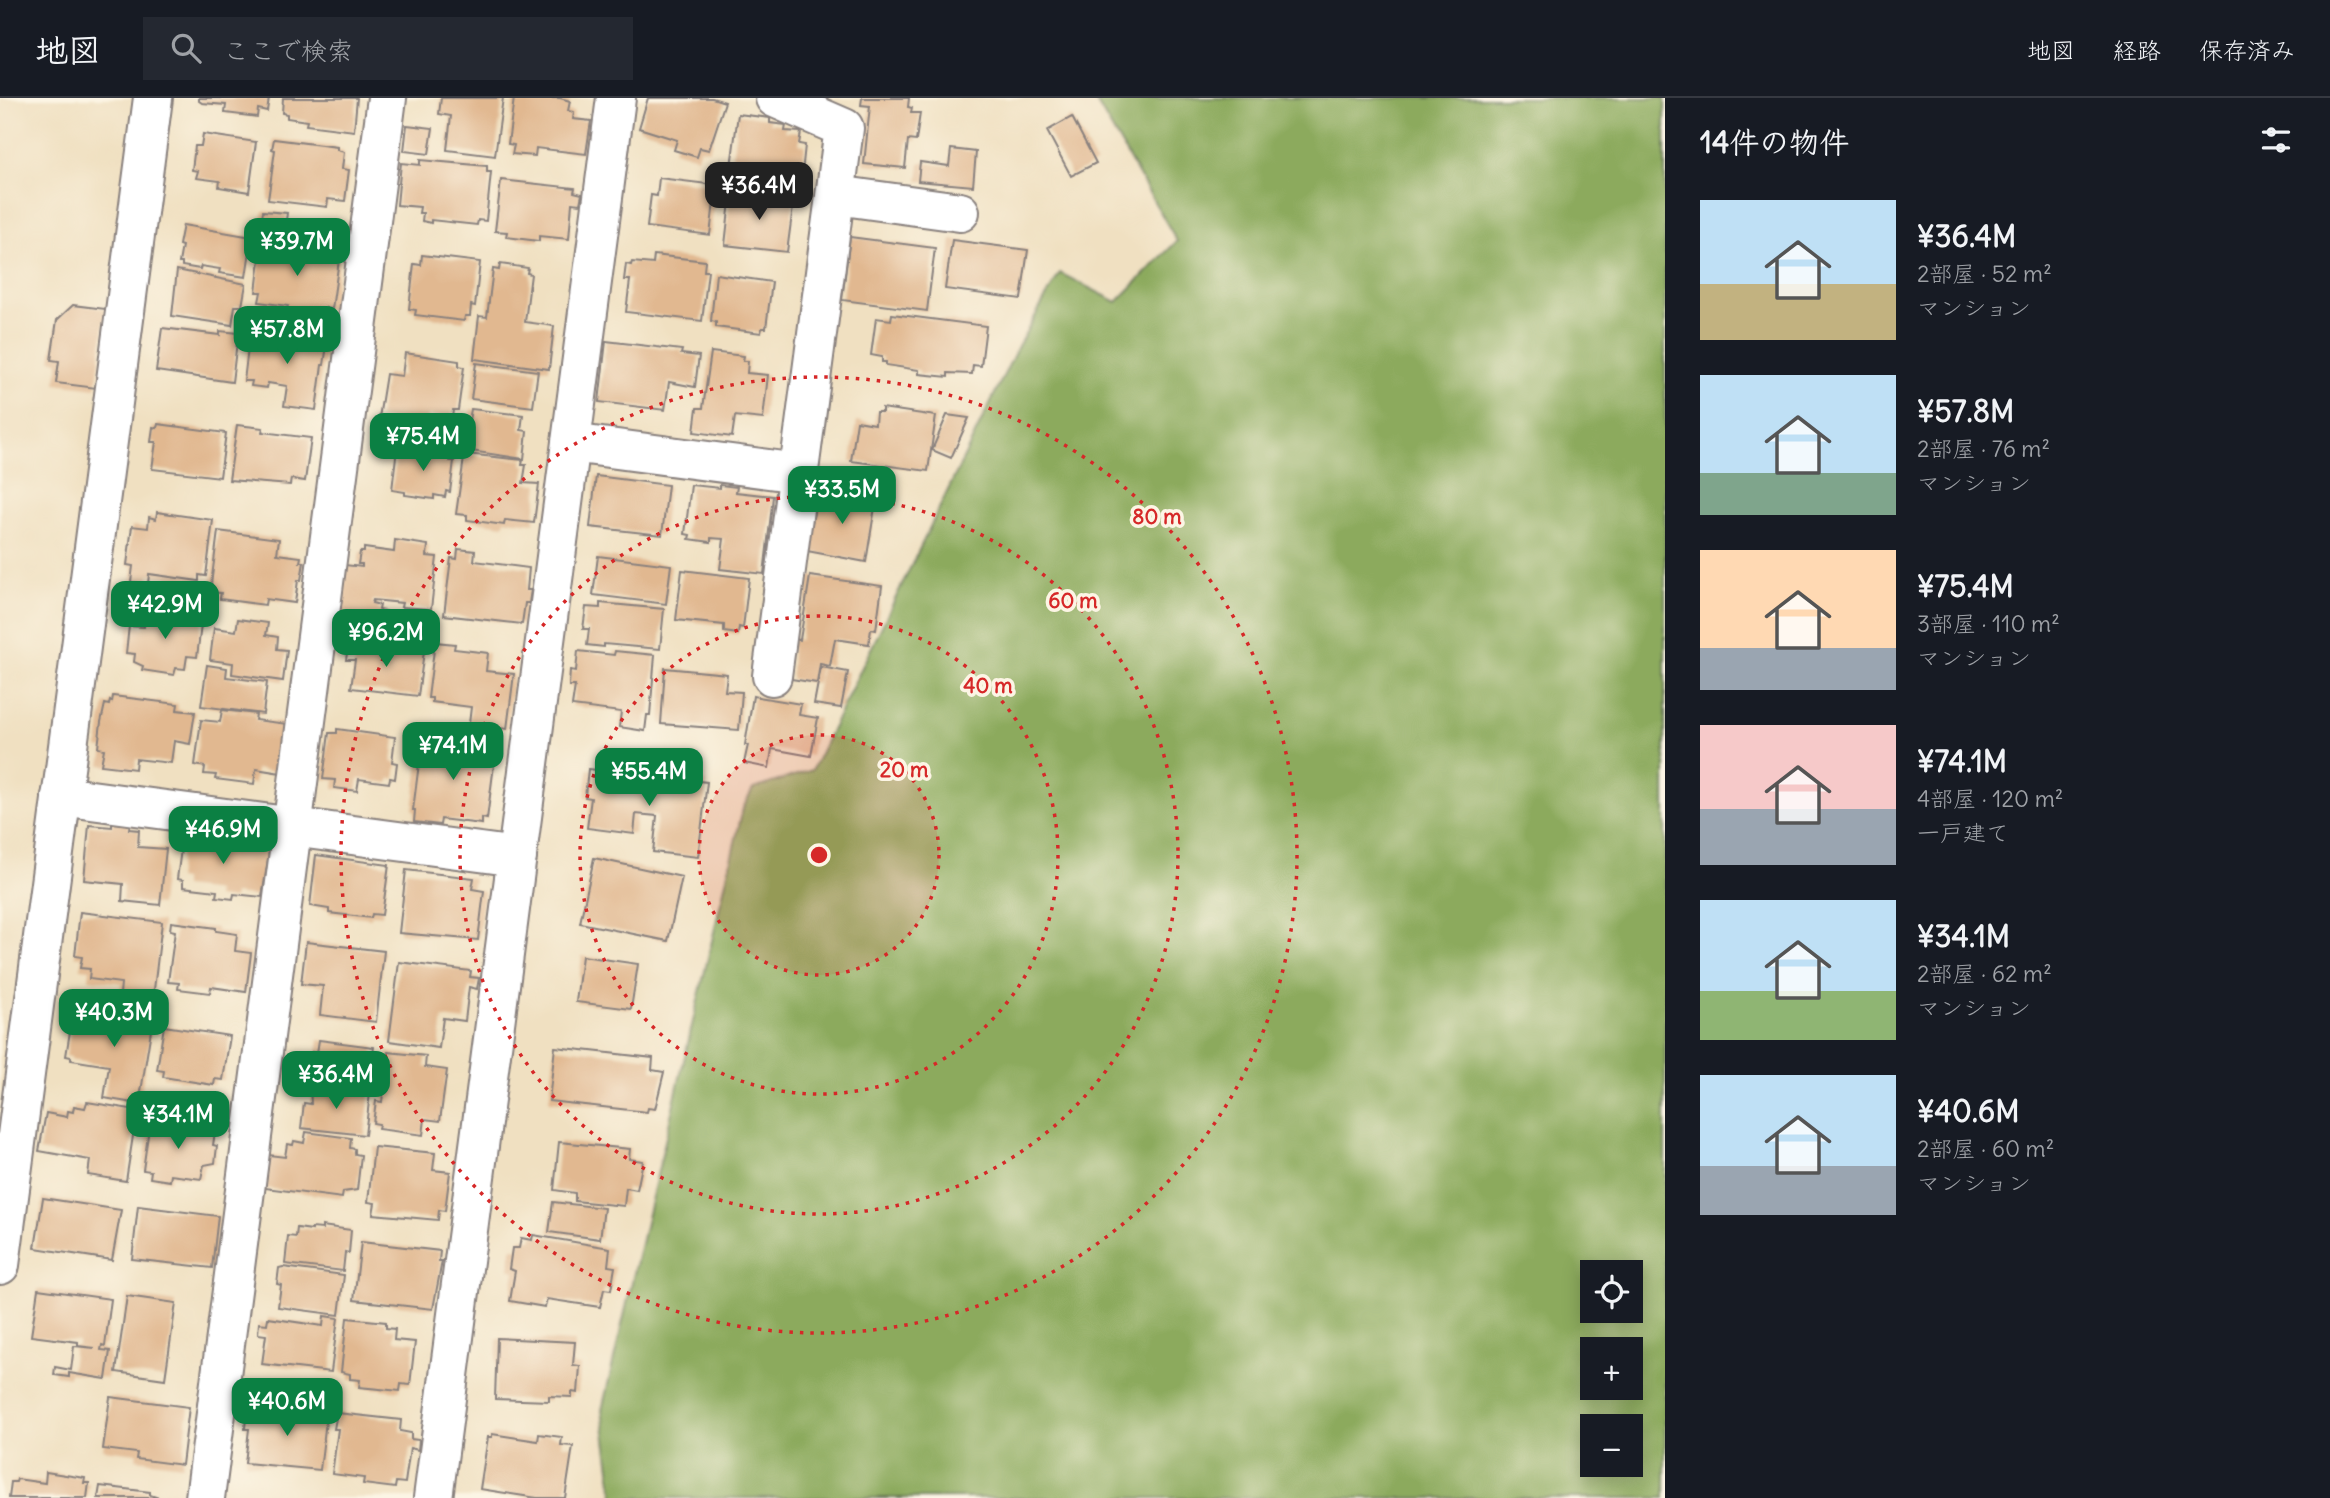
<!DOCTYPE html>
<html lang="ja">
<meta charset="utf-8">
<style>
body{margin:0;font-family:Delius,"Klee One",sans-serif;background:#242831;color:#f1f3f6;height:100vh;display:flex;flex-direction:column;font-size:26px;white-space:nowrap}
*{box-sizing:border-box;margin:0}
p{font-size:23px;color:#9ea1a6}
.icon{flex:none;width:38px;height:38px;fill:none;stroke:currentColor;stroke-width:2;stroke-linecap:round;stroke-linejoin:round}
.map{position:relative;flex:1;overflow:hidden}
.side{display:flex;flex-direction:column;background:#171b24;width:665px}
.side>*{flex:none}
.buttons{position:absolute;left:1580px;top:1162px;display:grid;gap:14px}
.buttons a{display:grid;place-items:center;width:63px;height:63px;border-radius:0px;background:#171b24;box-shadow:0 4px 18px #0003;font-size:35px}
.price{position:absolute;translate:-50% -60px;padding:0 16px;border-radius:14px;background:#0b8043;color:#fff;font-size:23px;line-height:46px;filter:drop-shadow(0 2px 4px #0008)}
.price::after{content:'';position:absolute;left:50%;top:42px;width:21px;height:16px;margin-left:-10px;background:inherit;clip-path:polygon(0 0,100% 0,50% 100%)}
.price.active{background:#222;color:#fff}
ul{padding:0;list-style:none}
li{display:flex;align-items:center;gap:21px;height:175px;padding:0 35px}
li span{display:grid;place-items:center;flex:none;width:196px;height:140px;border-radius:0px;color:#555}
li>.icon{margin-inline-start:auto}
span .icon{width:84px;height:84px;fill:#fffc;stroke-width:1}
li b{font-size:30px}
h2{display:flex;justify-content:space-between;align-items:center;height:84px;padding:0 35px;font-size:30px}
header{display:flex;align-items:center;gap:42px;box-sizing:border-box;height:98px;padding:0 35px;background:#171b24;border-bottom:2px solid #363941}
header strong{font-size:33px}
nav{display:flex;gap:38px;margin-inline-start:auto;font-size:24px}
.search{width:490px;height:63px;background:#242831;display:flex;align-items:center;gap:18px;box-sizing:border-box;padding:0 24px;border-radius:0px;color:#9ea1a6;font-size:26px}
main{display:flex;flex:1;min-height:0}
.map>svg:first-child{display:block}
.forest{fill:#8caa5d;stroke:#57664c;stroke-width:2;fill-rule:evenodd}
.building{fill:#e1b890}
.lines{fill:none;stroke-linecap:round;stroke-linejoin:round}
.minor-casing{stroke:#89817e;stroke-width:42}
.minor{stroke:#fff;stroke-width:38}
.ring{fill:none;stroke:#d62828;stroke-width:3.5;stroke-dasharray:3.5 7}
.centre{fill:#d62828;stroke:#fcf5e5;stroke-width:3.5}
.ring-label{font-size:21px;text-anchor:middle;font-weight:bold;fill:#d62828;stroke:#fcf5e5;stroke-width:7;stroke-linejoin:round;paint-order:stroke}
</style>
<header>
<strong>地図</strong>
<div class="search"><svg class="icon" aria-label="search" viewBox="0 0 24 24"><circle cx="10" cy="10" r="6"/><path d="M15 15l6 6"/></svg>ここで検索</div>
<nav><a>地図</a><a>経路</a><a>保存済み</a></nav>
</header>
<main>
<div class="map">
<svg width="1665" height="1400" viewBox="0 0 1665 1400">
<rect width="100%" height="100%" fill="#fcf5e5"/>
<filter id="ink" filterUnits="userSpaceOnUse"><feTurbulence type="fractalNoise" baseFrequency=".0143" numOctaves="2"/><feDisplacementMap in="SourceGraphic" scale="14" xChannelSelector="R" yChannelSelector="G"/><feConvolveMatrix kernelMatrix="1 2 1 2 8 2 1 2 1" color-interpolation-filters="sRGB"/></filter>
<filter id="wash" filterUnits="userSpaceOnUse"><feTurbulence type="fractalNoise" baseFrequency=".00686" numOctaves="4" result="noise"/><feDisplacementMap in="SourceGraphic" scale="28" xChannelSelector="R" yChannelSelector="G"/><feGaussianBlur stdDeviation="1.57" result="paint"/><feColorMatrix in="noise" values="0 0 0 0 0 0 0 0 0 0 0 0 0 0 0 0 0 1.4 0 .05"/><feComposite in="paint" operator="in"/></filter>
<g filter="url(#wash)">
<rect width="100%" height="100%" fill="#f0e0c1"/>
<path class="forest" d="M1094,0H1665V1400H614L602,1312L743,710L753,691L812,672L1018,248L1060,175L1117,204L1177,143ZM1592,1174H1631V1213H1592ZM1592,1251H1631V1290H1592ZM1592,1328H1631V1367H1592Z"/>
<g id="blocks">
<g class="building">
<polygon points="199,0 269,0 267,13 258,11 257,19 225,15 226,7 202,5 199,3"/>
<polygon points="283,0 357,0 354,33 306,27 307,23 287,20 287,16 282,15"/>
<polygon points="441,0 503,0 495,58 447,52 451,18 439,16"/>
<polygon points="514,0 560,0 570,3 568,13 574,14 573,21 591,23 586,56 536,50 535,58 512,56 514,47 508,46"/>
<polygon points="648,0 712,0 725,4 709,52 700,50 697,59 674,52 677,42 639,30"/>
<polygon points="862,0 909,0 908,9 912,10 911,15 920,15 916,43 908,42 905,70 864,66 870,8 861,7"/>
<polygon points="738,16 770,20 770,25 786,27 785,33 801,34 799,46 805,47 801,85 730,76"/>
<polygon points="1072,19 1096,65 1071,78 1047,33"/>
<polygon points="407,27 433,30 429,56 404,53"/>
<polygon points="203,36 256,44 249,94 219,89 220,83 196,80 198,73 192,72 195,48 201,48"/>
<polygon points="274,41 337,49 337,52 344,54 342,71 349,72 345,103 328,101 327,109 268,102 275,52 272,51"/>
<polygon points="951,51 976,54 973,88 918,83 920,64 949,68"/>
<polygon points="420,62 487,68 487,74 491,74 486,123 478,122 477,127 431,122 431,125 422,123 423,115 419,115 420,109 397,107 401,65 420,67"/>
<polygon points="659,80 716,87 710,137 647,129 651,97 657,98"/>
<polygon points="501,82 575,90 574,94 582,96 580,106 572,105 569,141 539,138 539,143 506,139 507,134 495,133"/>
<polygon points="731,94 794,101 787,154 725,147"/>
<polygon points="263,113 287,115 284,137 260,134"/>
<polygon points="183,127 252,139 246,179 219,175 220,171 201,168 200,171 182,168 182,165 179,165 182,148 179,147"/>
<polygon points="850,139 935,150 927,213 842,202"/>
<polygon points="952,142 1028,152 1021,201 945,191"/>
<polygon points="262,145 322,153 321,159 339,162 332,211 326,210 325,216 287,211 288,208 259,204 261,194 256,194"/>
<polygon points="422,157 480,164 475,208 471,207 470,218 465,218 464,223 415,217 416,212 409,211 414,166 421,167"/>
<polygon points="654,157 705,163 704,173 708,173 702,223 626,214 630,182 624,182 626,166 631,167 632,164 653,166"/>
<polygon points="500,166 528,170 527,175 531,176 525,224 554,228 549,271 474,261 479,218 487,219 493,171 499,172"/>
<polygon points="177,172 246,186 242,208 235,208 232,227 172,218"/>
<polygon points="716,176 772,184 766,230 762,230 761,235 716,229 716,224 711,223"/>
<polygon points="73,207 106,211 96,290 56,285 59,263 51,262 57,222"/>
<polygon points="892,216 986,228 981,268 973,267 972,276 948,275 948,279 919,276 919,272 886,267 886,264 882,264 882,259 871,257 876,220 891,222"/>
<polygon points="162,230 220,237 220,233 238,235 232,284 156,273"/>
<polygon points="255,231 288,235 288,239 324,243 327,247 324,267 322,267 316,312 284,308 287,288 268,285 267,290 251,288 252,283 244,283 250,234 255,235"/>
<polygon points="606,243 682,252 681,256 699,258 695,289 669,284 665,312 599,304"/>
<polygon points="711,254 744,258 743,263 748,263 747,275 768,277 763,321 735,318 732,339 694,334 697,310 703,310"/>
<polygon points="405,255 459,263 459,268 464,269 458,312 453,312 452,320 428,317 427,326 379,320 386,276 402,278"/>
<polygon points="476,265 538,273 533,309 471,301"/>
<polygon points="882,310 936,318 928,373 851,363 857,323 875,326 876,314 882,314"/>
<polygon points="471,311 523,317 521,332 527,333 524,361 464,352"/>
<polygon points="947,317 969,320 951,360 932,352"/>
<polygon points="158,326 226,335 220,379 152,371 156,344 151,344 153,329 157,330"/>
<polygon points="237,327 263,330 262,334 311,340 305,383 291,381 290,387 229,382"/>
<polygon points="397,350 450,356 450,363 454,363 450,394 446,393 445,399 434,397 434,401 405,397 405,394 392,392"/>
<polygon points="466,356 523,362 522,367 526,367 523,385 539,386 534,425 505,422 504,427 467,422 467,417 456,416 464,360 466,360"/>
<polygon points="596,378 668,387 662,437 590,429"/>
<polygon points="691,387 720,390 720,387 737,389 736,394 773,398 764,476 720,471 724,441 711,440 711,444 689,441 690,437 685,436"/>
<polygon points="818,392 876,403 866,464 807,453"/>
<polygon points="157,414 213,422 206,478 199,477 199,483 149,476 148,486 131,484 133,468 127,467 132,428 148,430 149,419 156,421"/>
<polygon points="218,433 279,441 277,456 301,459 300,464 304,464 301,482 298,482 295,505 266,501 265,507 220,501 221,495 210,494"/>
<polygon points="395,442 428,447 427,458 437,459 431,511 401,509 402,505 373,502 372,505 380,507 379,512 386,513 384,530 377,529 377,533 369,533 368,535 337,531 345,467 362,469 362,466 358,466 360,454 364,454 364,450 394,454"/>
<polygon points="458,451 475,453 474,463 529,470 527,492 531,492 529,505 525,505 522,526 444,517 451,460 457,461"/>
<polygon points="598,458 671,467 666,506 593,497"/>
<polygon points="682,472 749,480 743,530 739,529 738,536 724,534 724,527 676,522"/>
<polygon points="810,478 882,488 876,532 871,531 869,546 835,541 830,568 820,566 817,585 791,581 792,541 800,542"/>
<polygon points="600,505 664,511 660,551 604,546 604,549 587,547 589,531 583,531 586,509 600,510"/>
<polygon points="146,511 202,519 197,559 187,558 185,571 176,570 174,577 142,572 143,568 134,564 135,556 126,555 129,528 144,529"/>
<polygon points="238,521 268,525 266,537 278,539 277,551 287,552 283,583 232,576 233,565 210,562 214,530 236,533"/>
<polygon points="435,544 455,546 454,551 488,555 486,573 514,576 507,631 469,626 471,609 432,604 432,600 428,600"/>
<polygon points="357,545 424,553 418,598 351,590 355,562 346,562 348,548 357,549"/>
<polygon points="578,553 614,557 615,553 655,557 650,617 647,617 645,633 619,629 621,614 572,608 575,588 569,588 570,572 576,573"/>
<polygon points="207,567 227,570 226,579 267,584 263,616 201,608"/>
<polygon points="821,569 848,574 841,610 814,606"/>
<polygon points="665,570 727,576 725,593 742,594 739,632 661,626"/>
<polygon points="113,598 178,606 177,612 195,614 190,646 174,643 171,665 136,661 135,671 101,667 104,651 98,650 101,624 105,606 109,607 110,603 112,604"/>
<polygon points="753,598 801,606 799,617 818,620 811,658 772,651 769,670 744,665 748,647 745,647"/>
<polygon points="222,612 256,616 255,622 288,626 281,675 256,671 254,686 215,681 216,677 204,676 205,669 195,667 201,622 220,624"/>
<polygon points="337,631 395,639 392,664 397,665 395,681 390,680 389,685 359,681 357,693 334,690 335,682 323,681 329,635 337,635"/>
<polygon points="427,639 490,647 489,658 495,659 487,721 482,720 482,726 441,721 440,727 414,724 415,712 413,712 421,650 425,650"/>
<polygon points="588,671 707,684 698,759 653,754 657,718 636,716 634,736 587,730 591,700 585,699"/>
<polygon points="112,723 130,724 129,731 139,732 138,749 166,751 160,807 122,803 123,786 84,782 89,727 112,729"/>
<polygon points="183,736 270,748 262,799 234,796 233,801 216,799 217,793 183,789 183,782 177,781"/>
<polygon points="316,757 389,767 382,817 372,816 371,820 329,815 329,811 310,808"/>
<polygon points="594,760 682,779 668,843 580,825"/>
<polygon points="406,772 474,780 472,791 484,793 478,842 399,835"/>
<polygon points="80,814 162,824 153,900 120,896 121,885 89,881 90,871 80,870 82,859 75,858"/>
<polygon points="171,824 216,830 216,833 237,836 235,853 251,855 246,894 211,889 210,895 178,891 179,885 168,884 175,833 170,832"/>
<polygon points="306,844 384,853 376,924 320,917 323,888 301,886"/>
<polygon points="582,858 638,866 631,911 576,904"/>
<polygon points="399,864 471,873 470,879 479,880 477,891 469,889 465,923 443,920 439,950 389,943"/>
<polygon points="116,909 151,915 149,931 151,932 139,1006 104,1000 109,968 71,962 71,959 66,958 73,915 78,917 78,914 106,919 107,913 115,915"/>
<polygon points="164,928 230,938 223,982 215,981 214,987 163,979 164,973 157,972"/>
<polygon points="319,942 374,949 368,991 309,984 312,954 317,955"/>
<polygon points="555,949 653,960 652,972 664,974 655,1011 648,1010 647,1014 549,1003"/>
<polygon points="388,954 426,958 425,969 447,972 440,1023 425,1021 423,1037 378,1031 379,1026 373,1025 376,1003 382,1004"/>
<polygon points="310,988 370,995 365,1037 301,1030 304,1005 311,1006"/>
<polygon points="87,1004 137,1012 126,1083 88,1077 90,1062 39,1053 46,1015 67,1019 68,1013 73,1014 74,1008 85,1010"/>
<polygon points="150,1023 215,1034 213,1047 217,1048 215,1065 204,1067 201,1081 171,1077 170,1083 150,1080 151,1073 143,1072"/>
<polygon points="306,1034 351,1040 350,1050 355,1051 355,1056 361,1057 357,1092 343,1094 342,1100 265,1090 269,1057 285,1059 287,1046 293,1047 294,1043 304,1045"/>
<polygon points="559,1044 630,1051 629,1061 643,1063 637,1092 626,1090 624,1108 575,1103 575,1095 554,1092"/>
<polygon points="374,1049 435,1055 433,1072 450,1074 445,1113 439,1112 438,1122 373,1116 375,1105 368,1104"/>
<polygon points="43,1100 121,1112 112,1162 35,1150"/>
<polygon points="553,1104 604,1110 600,1141 549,1134"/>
<polygon points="138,1108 218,1118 212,1170 132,1161"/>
<polygon points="322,1128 351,1132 349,1155 345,1154 343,1173 285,1166 288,1138 296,1139 297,1130 312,1132 312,1130 322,1131"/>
<polygon points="533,1137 610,1150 608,1168 615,1169 611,1192 604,1191 600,1209 547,1201 545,1209 510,1203 515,1173 509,1171 512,1150 519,1150 521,1140 532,1142"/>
<polygon points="361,1144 440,1153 439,1163 442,1163 433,1211 354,1202"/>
<polygon points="283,1169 344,1177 339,1217 278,1209 281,1187 277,1186 279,1170"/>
<polygon points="38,1191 111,1201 105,1248 102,1247 101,1252 110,1253 106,1281 69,1275 69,1279 54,1277 55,1269 71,1272 74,1248 95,1250 78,1248 78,1244 31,1238"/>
<polygon points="127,1198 176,1205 165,1281 116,1274"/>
<polygon points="324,1218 338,1220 331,1274 262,1266 266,1237 258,1236 259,1225 267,1226 268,1220 323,1228"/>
<polygon points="347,1220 386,1224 386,1230 395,1231 394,1242 415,1244 410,1287 401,1286 400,1293 359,1289 360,1282 350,1281 350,1276 341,1274"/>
<polygon points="497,1240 575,1244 573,1267 580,1268 578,1295 572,1294 572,1299 549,1298 549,1303 495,1301"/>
<polygon points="110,1299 189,1309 182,1367 136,1361 137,1355 103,1351"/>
<polygon points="273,1307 327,1314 320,1372 245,1365 249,1331 245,1331 246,1319 250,1319 251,1315 272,1317"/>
<polygon points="337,1315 401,1322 400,1333 411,1335 411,1341 419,1342 418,1352 410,1350 405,1385 396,1384 395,1390 363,1386 364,1380 332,1376 338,1331 334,1331"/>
<polygon points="492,1336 538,1343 539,1336 562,1339 561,1347 573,1348 565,1400 537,1400 480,1391 488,1339 492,1339"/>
<polygon points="46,1374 85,1380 84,1385 89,1385 87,1400 9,1400 11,1384 16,1384 17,1381 45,1385"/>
<polygon points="100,1388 150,1394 150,1397 159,1400 98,1400"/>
</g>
</g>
</g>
<g filter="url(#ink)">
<use href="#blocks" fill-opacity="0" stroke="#89817e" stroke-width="2"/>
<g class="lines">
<g class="minor-casing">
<g id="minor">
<polyline points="836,97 960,114"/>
<polyline points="571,345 799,375"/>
<polyline points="772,578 844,30 775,0"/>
<polyline points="61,698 517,759"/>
<polyline points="0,1167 153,0"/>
<polyline points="205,1400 387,0"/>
<polyline points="433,1400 616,0"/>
</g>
</g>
<use href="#minor" class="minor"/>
</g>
</g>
<circle cx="819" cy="757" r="120" fill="#d62828" fill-opacity=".12"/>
<g class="ring">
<circle cx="819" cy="757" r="120"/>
<circle cx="819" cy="757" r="239"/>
<circle cx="819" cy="757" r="359"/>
<circle cx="819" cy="757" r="478"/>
</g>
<circle cx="819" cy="757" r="10" class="centre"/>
<g class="ring-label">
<text x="1157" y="426">80 m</text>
<text x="1073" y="510">60 m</text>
<text x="988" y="595">40 m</text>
<text x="904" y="679">20 m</text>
</g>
</svg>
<div class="buttons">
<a><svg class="icon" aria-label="locate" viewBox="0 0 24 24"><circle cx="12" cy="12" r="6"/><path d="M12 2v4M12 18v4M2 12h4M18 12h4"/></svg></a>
<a>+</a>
<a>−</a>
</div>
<b class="price active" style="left:759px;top:124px">¥36.4M</b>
<b class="price" style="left:297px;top:180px">¥39.7M</b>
<b class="price" style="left:287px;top:268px">¥57.8M</b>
<b class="price" style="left:423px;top:375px">¥75.4M</b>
<b class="price" style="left:842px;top:428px">¥33.5M</b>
<b class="price" style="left:165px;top:543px">¥42.9M</b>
<b class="price" style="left:386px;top:571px">¥96.2M</b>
<b class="price" style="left:453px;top:684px">¥74.1M</b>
<b class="price" style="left:649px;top:710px">¥55.4M</b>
<b class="price" style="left:223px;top:768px">¥46.9M</b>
<b class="price" style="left:114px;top:951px">¥40.3M</b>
<b class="price" style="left:336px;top:1013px">¥36.4M</b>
<b class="price" style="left:178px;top:1053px">¥34.1M</b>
<b class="price" style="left:287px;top:1340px">¥40.6M</b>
</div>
<section class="side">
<h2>14件の物件<svg class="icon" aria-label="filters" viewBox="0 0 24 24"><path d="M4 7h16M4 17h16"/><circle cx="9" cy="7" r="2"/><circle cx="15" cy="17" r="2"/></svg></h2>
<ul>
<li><span style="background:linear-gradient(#bfe0f5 60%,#c2b280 0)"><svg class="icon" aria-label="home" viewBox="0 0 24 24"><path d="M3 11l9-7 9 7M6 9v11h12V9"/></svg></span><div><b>¥36.4M</b><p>2部屋 · 52 m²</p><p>マンション</p></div></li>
<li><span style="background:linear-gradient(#bfe0f5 70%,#7fa58c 0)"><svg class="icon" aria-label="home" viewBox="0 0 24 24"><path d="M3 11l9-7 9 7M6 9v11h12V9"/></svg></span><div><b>¥57.8M</b><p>2部屋 · 76 m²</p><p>マンション</p></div></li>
<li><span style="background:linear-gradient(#ffd9b3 70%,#9aa5b1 0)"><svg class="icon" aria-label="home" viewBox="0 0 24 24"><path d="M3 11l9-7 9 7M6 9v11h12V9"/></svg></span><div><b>¥75.4M</b><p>3部屋 · 110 m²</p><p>マンション</p></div></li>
<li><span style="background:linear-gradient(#f6c9c9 60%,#9aa5b1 0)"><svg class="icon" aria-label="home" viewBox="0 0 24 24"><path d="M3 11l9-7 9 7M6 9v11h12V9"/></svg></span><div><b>¥74.1M</b><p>4部屋 · 120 m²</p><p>一戸建て</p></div></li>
<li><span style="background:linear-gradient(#bfe0f5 65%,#8fb573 0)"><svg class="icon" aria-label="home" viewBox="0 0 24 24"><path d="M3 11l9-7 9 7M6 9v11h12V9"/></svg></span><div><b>¥34.1M</b><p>2部屋 · 62 m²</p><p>マンション</p></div></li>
<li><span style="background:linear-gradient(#bfe0f5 65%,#9aa5b1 0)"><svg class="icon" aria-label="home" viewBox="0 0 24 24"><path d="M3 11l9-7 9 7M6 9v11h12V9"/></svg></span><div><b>¥40.6M</b><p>2部屋 · 60 m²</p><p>マンション</p></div></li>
</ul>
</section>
</main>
